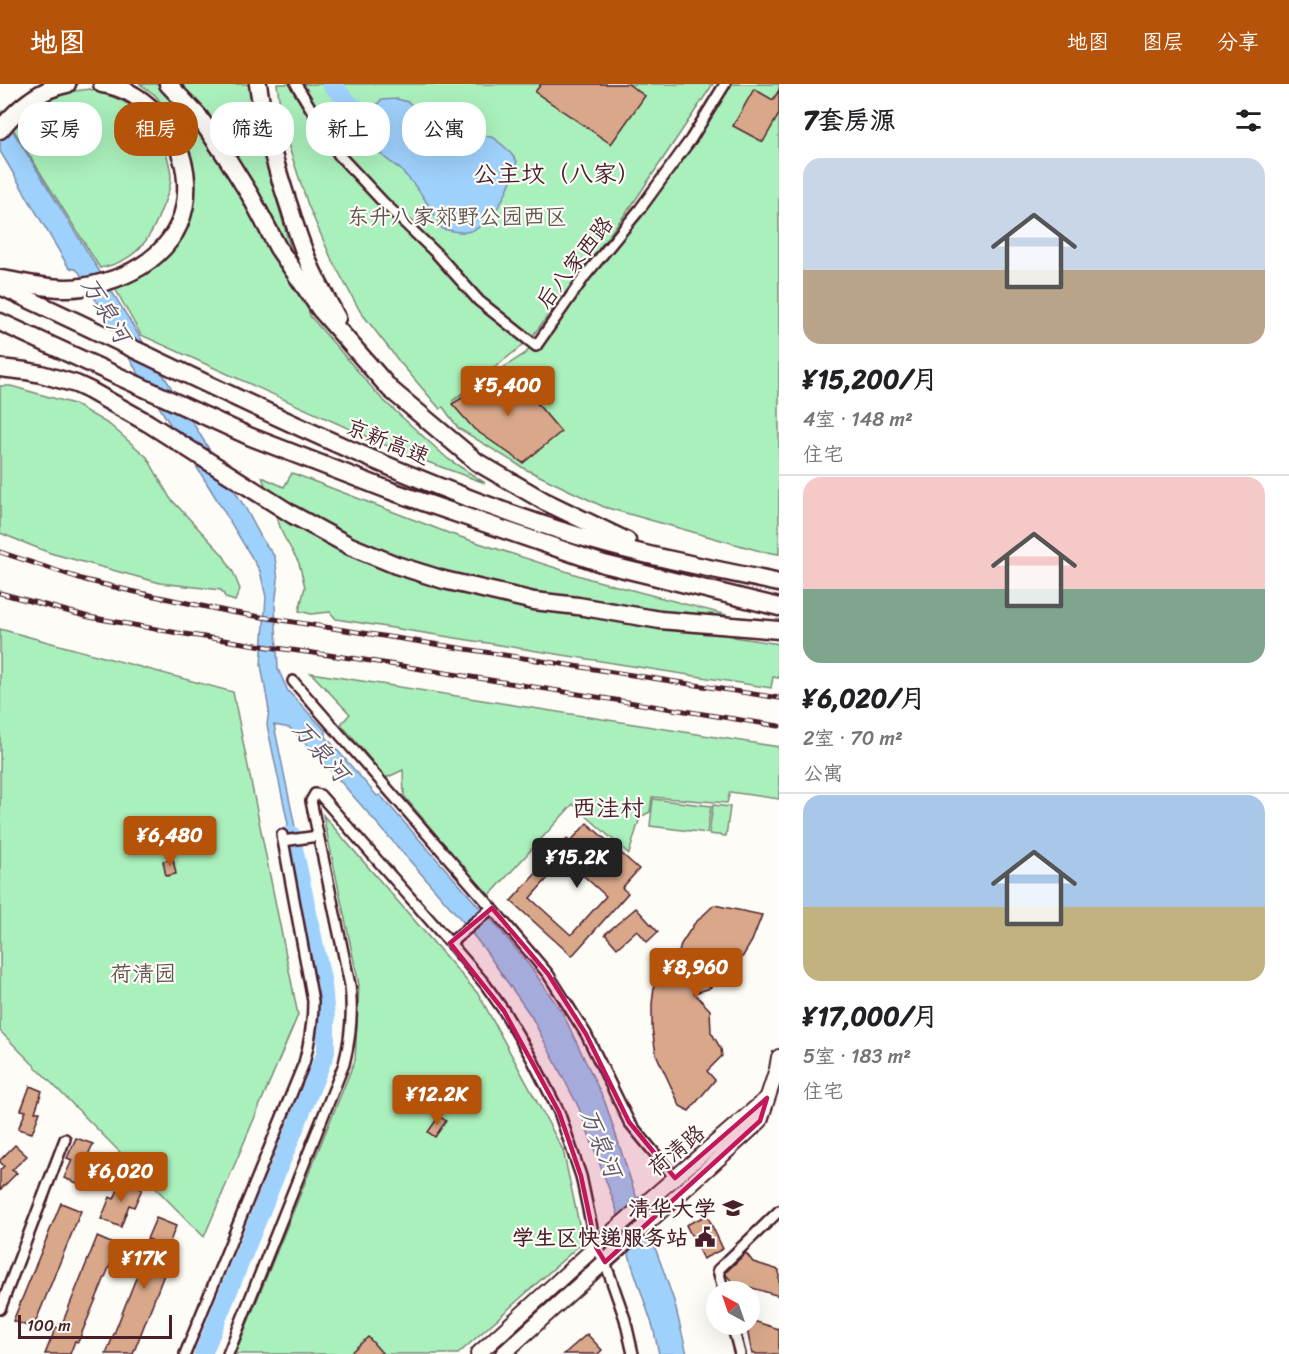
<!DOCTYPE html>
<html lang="zh">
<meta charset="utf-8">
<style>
body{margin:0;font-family:Sriracha,"LXGW WenKai TC",sans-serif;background:#f6f6f6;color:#202124;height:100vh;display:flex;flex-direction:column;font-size:22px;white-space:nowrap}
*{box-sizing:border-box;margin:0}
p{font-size:20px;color:#757577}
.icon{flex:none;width:33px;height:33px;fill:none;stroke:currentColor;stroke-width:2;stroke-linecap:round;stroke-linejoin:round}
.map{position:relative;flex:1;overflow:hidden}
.details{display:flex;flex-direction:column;background:#fff;width:510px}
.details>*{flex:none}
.banner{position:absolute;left:18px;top:18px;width:570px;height:54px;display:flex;gap:12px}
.needle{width:39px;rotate:320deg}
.fabs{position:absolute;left:706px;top:1197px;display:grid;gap:12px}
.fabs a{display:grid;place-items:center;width:54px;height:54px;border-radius:50%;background:#fff;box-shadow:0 6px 24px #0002;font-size:30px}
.scale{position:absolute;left:18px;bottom:15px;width:154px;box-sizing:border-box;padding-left:6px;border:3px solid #4a1f2b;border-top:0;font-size:16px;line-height:21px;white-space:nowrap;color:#4a1f2b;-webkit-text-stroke:4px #fdfcf7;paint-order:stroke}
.price{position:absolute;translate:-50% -51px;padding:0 14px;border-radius:6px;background:#b45309;color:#fff;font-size:20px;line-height:39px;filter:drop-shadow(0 2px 3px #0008)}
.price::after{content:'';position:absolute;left:50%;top:36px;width:18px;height:14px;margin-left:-9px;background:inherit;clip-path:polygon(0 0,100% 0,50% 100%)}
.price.active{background:#222;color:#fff}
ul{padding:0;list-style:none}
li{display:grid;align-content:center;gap:12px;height:318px;padding:0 24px}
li+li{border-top:2px solid #e0e0e0}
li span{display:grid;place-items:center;height:186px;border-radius:18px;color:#555}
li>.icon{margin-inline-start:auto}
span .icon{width:108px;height:108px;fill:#fffc;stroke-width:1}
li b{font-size:26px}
h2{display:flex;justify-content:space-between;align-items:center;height:72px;padding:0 24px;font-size:26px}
.tag{padding:0 21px;border-radius:24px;background:#fff;box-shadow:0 6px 24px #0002;font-size:21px;line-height:54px}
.tag.active{background:#b45309;color:#fff}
header{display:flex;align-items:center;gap:36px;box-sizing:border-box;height:84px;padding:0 30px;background:#b45309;color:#fff}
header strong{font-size:28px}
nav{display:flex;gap:33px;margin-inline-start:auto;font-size:21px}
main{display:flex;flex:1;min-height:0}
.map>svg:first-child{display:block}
.green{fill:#aaf0bc;stroke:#7a8874;stroke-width:1.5}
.water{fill:#9ed1fc;stroke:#7c8aa8;stroke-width:1.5}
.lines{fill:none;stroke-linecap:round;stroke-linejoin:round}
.river{stroke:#9ed1fc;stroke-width:18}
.building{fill:#d9a88b;stroke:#4a1f2b;stroke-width:1.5;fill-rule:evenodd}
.minor-casing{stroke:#4a1f2b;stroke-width:14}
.secondary-casing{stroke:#4a1f2b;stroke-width:18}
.motorway-casing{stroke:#4a1f2b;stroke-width:21}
.minor{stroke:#fdfcf7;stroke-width:9}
.secondary{stroke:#fdfcf7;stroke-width:14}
.motorway{stroke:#fdfcf7;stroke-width:16}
.rail-casing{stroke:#4a1f2b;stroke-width:5}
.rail{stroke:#fdfcf7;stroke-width:3;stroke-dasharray:9;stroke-linecap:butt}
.marked{fill:#c2185b;fill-opacity:0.2;stroke:#c2185b;stroke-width:4.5;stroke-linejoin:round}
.labels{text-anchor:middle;stroke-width:4.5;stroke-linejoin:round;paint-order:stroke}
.park-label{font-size:22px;fill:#62534f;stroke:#fdfcf7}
.street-label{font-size:22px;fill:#4a1f2b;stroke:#fdfcf7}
.poi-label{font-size:22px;font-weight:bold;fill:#4a1f2b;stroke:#fdfcf7;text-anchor:end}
.neighbourhood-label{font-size:24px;fill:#4a1f2b;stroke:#fdfcf7}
.water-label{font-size:24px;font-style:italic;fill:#63546a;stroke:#fdfcf7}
</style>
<header>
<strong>地图</strong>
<nav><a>地图</a><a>图层</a><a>分享</a></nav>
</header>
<main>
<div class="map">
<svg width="779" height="1270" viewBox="0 0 779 1270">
<rect width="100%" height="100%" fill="#fdfcf7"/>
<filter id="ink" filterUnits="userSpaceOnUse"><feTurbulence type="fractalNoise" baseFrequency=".0167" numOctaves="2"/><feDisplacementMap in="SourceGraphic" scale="12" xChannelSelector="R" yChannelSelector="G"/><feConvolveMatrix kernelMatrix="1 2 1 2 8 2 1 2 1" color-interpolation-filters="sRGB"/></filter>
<g filter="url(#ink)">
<g class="green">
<polygon points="140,0 250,0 277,117 310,232 381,314 448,375 485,399 403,369 141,251 113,201 144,190 165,175 185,151 193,122 194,91 181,44 155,11"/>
<polygon points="277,0 713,0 632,121 531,254 518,265 452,317 526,269 726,0 779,0 779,470 760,467 604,423 525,385 458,344 443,323 440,325 398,276 360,227 331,174 308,121 284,48"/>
<path d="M90,5C114,13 137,20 153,41C162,53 170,78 171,93C171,103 166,115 162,124C150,157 136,177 100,184L13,45C28,30 44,13 67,8C74,7 82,6 90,5Z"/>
<polygon points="0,302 11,302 74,320 110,341 147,373 170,414 223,471 233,488 240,505 235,517 226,514 221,506 160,499 50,469 0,449"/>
<polygon points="292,389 451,450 590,495 727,531 734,553 779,560 779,594 773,593 771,604 336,535 330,528 311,530 299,527 305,503 299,479 283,451 262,393 284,403"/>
<polygon points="0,545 233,608 298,931 204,1153 0,947"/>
<polygon points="311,589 779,663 779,715 730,708 727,719 652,713 650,728 640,733 629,770 573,720 488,813 404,712 403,686 386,694 341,640 350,630"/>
<polygon points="653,715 711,722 707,749 650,742"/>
<polygon points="713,721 730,723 726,752 709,750"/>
<polygon points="323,731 479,911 563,1066 583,1158 458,1270 235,1270 355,976 359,901"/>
</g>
<g class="water">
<path d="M397,15L408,18L426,32L453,50L468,47L494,54L507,65L517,77C511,102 494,144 466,148C458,149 449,146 442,145C431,123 418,103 401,86C395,81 388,77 382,71C372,63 367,51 362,39L381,16Z"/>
<polygon points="0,26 172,305 246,425 262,455 275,473 278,496 275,522 278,585 288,607 326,647 326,653 377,712 380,711 481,825 464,839 313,666 309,663 290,644 274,641 301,772 295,773 267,641 269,626 261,581 266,513 260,487 211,406 135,284 94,213 79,188 75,185 69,184 0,67"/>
<polygon points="488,831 533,886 563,930 605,1018 634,1106 665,1191 674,1217 687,1270 659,1270 653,1243 632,1181 616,1124 579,1024 531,932 485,866 470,847"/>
</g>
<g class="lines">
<g class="river">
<polyline points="331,0 350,20 368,32"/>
<polyline points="203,1270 326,968 326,934 323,900 291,750"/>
</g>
</g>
<g class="building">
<polygon points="541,0 628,0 645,12 611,60 535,8"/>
<polygon points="754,5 773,16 779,6 779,30 763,58 733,42"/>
<polygon points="509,286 561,348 523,379 474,345 452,320"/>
<path d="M587,739L639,785L622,804L628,809L572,872L511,817L567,755L570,758ZM565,775L606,812L571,851L530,814Z"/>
<polygon points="173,775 176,790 166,792 163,777"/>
<polygon points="714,821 762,831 752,857 743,872 726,892 708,905 694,909 710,926 711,948 721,965 722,972 707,987 715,996 689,1027 680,1022 656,970 652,944 652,920 655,895 665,876 676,880 681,860 694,840"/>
<polygon points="636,824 658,848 647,858 637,846 617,864 605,850"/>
<polygon points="30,1002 42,1007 35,1028 40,1028 32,1049 18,1045 26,1027 21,1026"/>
<polygon points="439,1032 446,1037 435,1053 428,1048"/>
<polygon points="76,1054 93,1060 84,1080 87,1082 80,1100 64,1094 72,1076 67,1074"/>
<polygon points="15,1061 27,1072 12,1086 17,1089 0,1106 0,1086 4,1082 0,1078 0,1076"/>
<polygon points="122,1096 142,1105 134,1123 129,1121 121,1143 101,1135 110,1113 114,1115"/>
<polygon points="61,1119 81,1127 33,1244 13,1237"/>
<polygon points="707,1131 723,1165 703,1175 686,1141"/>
<polygon points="156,1134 176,1142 168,1163 174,1165 133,1270 106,1270 151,1156 147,1155"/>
<polygon points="97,1153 118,1162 78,1258 75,1257 70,1270 45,1270 56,1243 60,1245"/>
<polygon points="746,1169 753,1178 779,1186 779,1212 746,1202 741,1207 726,1191 726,1188"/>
<polygon points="750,1236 779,1245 779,1270 752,1270 746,1240 750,1240"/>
<polygon points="587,1250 602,1266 598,1270 564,1270"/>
<polygon points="368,1253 383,1270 349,1270"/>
</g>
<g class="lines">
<g class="minor-casing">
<g id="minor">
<polyline points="296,0 339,71 384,119 437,170 479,217 536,262 585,192 640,125 691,55 725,0"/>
<polyline points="293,597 492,824 548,890 586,950 629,1038 675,1094"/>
<polyline points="283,757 318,752"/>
<polyline points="450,859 492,824"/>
<polyline points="724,1208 718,1186 779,1127"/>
<polyline points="0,1225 65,1055"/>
<polyline points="732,1240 740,1270"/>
<path d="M185,1270L304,979C310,957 313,940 313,917L282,751"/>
<path d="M228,1270L344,980C351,953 353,928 350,901L311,717L315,710L320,711L450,859L485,900L504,927L532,975L559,1028L581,1092L596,1163L605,1178L625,1235L633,1270"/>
</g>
</g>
<g class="secondary-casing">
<g id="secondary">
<polyline points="478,1270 612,1148 766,1015"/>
<polyline points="503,1270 760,1037 777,985 779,973"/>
</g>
</g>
<g class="motorway-casing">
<g id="motorway">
<polyline points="168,0 199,33 227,74 250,111 278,164 320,225 390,305 477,378 544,417 627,457"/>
<path d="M258,0C264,43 276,84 290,125C295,142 301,160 308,177C316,197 327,215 337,234"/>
<path d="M0,46C17,25 40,5 67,0"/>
<path d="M0,195C27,199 55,207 82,203C139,194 190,160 186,97C185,76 176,54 163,37C147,18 127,3 102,0"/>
<path d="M0,202C190,289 375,389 575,451C642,472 711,484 779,499"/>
<polyline points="0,238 251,353 391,407 604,480 779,523"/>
<polyline points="0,284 26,287 41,290 76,300 89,306 148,339 293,431 350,462 396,481 444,496 534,517 578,522 660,536 779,546"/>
</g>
</g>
<use href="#minor" class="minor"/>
<use href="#secondary" class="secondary"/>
<use href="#motorway" class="motorway"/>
<g class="rail-casing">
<g id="rail">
<polyline points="0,468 85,496 131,507 230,528 779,614"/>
<polyline points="0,509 89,533 178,549 269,563 358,575 779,642"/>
</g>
</g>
<use href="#rail" class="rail"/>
</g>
</g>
<path class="marked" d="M492,824L548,890L586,950L629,1038L675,1094L767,1014L760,1037L605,1178L596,1163L581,1092L559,1028L504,927L450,859Z"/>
<defs>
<g id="university-bare" transform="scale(1.62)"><path d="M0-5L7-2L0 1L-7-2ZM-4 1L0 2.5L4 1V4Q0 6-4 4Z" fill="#4a1f2b" stroke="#fdfcf7" stroke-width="2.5" paint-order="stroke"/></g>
<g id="civic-bare" transform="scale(1.62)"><path d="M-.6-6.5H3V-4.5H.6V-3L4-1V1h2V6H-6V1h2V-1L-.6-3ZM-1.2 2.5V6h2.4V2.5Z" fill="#4a1f2b" stroke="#fdfcf7" stroke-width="2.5" paint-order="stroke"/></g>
</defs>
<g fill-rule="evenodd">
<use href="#university-bare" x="733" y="1124"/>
<use href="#civic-bare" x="705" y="1153"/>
</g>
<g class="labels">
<g class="park-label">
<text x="457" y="140">东升八家郊野公园西区</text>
<text x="143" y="897">荷清园</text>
</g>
<g class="street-label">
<text transform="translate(574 178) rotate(-52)" y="8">后八家西路</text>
<text transform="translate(388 357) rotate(22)" y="8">京新高速</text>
<text transform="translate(676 1066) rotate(-40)" y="8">荷清路</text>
</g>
<g class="poi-label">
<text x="716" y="1132">清华大学</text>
<text x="688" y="1161">学生区快递服务站</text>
</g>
<g class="neighbourhood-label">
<text x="557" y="98">公主坟（八家）</text>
<text x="608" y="732">西洼村</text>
</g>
<g class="water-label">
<text transform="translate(106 226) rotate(59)" y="8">万泉河</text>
<text transform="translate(321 667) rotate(49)" y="8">万泉河</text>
<text transform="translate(601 1059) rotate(68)" y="8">万泉河</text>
</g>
</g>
</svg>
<div class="fabs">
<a><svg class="needle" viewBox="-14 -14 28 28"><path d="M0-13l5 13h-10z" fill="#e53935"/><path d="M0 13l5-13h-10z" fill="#757577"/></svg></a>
</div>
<div class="scale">100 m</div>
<b class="price" style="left:508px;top:333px">¥5,400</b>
<b class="price" style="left:170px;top:783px">¥6,480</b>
<b class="price active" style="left:577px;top:805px">¥15.2K</b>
<b class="price" style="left:696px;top:915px">¥8,960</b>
<b class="price" style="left:437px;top:1042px">¥12.2K</b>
<b class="price" style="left:121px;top:1119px">¥6,020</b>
<b class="price" style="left:144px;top:1206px">¥17K</b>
<div class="banner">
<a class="tag">买房</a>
<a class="tag active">租房</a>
<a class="tag">筛选</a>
<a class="tag">新上</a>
<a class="tag">公寓</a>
</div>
</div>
<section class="details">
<h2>7套房源<svg class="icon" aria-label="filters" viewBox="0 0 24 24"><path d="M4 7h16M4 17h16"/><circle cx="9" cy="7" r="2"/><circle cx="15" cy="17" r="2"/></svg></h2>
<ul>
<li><span style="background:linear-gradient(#c9d6e8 60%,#b9a48a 0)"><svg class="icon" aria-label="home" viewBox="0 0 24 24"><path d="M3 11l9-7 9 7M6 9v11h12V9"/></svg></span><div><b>¥15,200/月</b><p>4室 · 148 m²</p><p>住宅</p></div></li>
<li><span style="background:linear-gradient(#f6c9c9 60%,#7fa58c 0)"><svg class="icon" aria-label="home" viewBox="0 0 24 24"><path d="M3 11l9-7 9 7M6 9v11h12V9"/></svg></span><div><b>¥6,020/月</b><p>2室 · 70 m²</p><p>公寓</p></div></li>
<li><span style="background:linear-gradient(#a9c7e8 60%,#c2b280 0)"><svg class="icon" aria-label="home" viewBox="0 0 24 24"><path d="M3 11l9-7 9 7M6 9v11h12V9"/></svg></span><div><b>¥17,000/月</b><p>5室 · 183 m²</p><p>住宅</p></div></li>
</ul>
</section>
</main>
